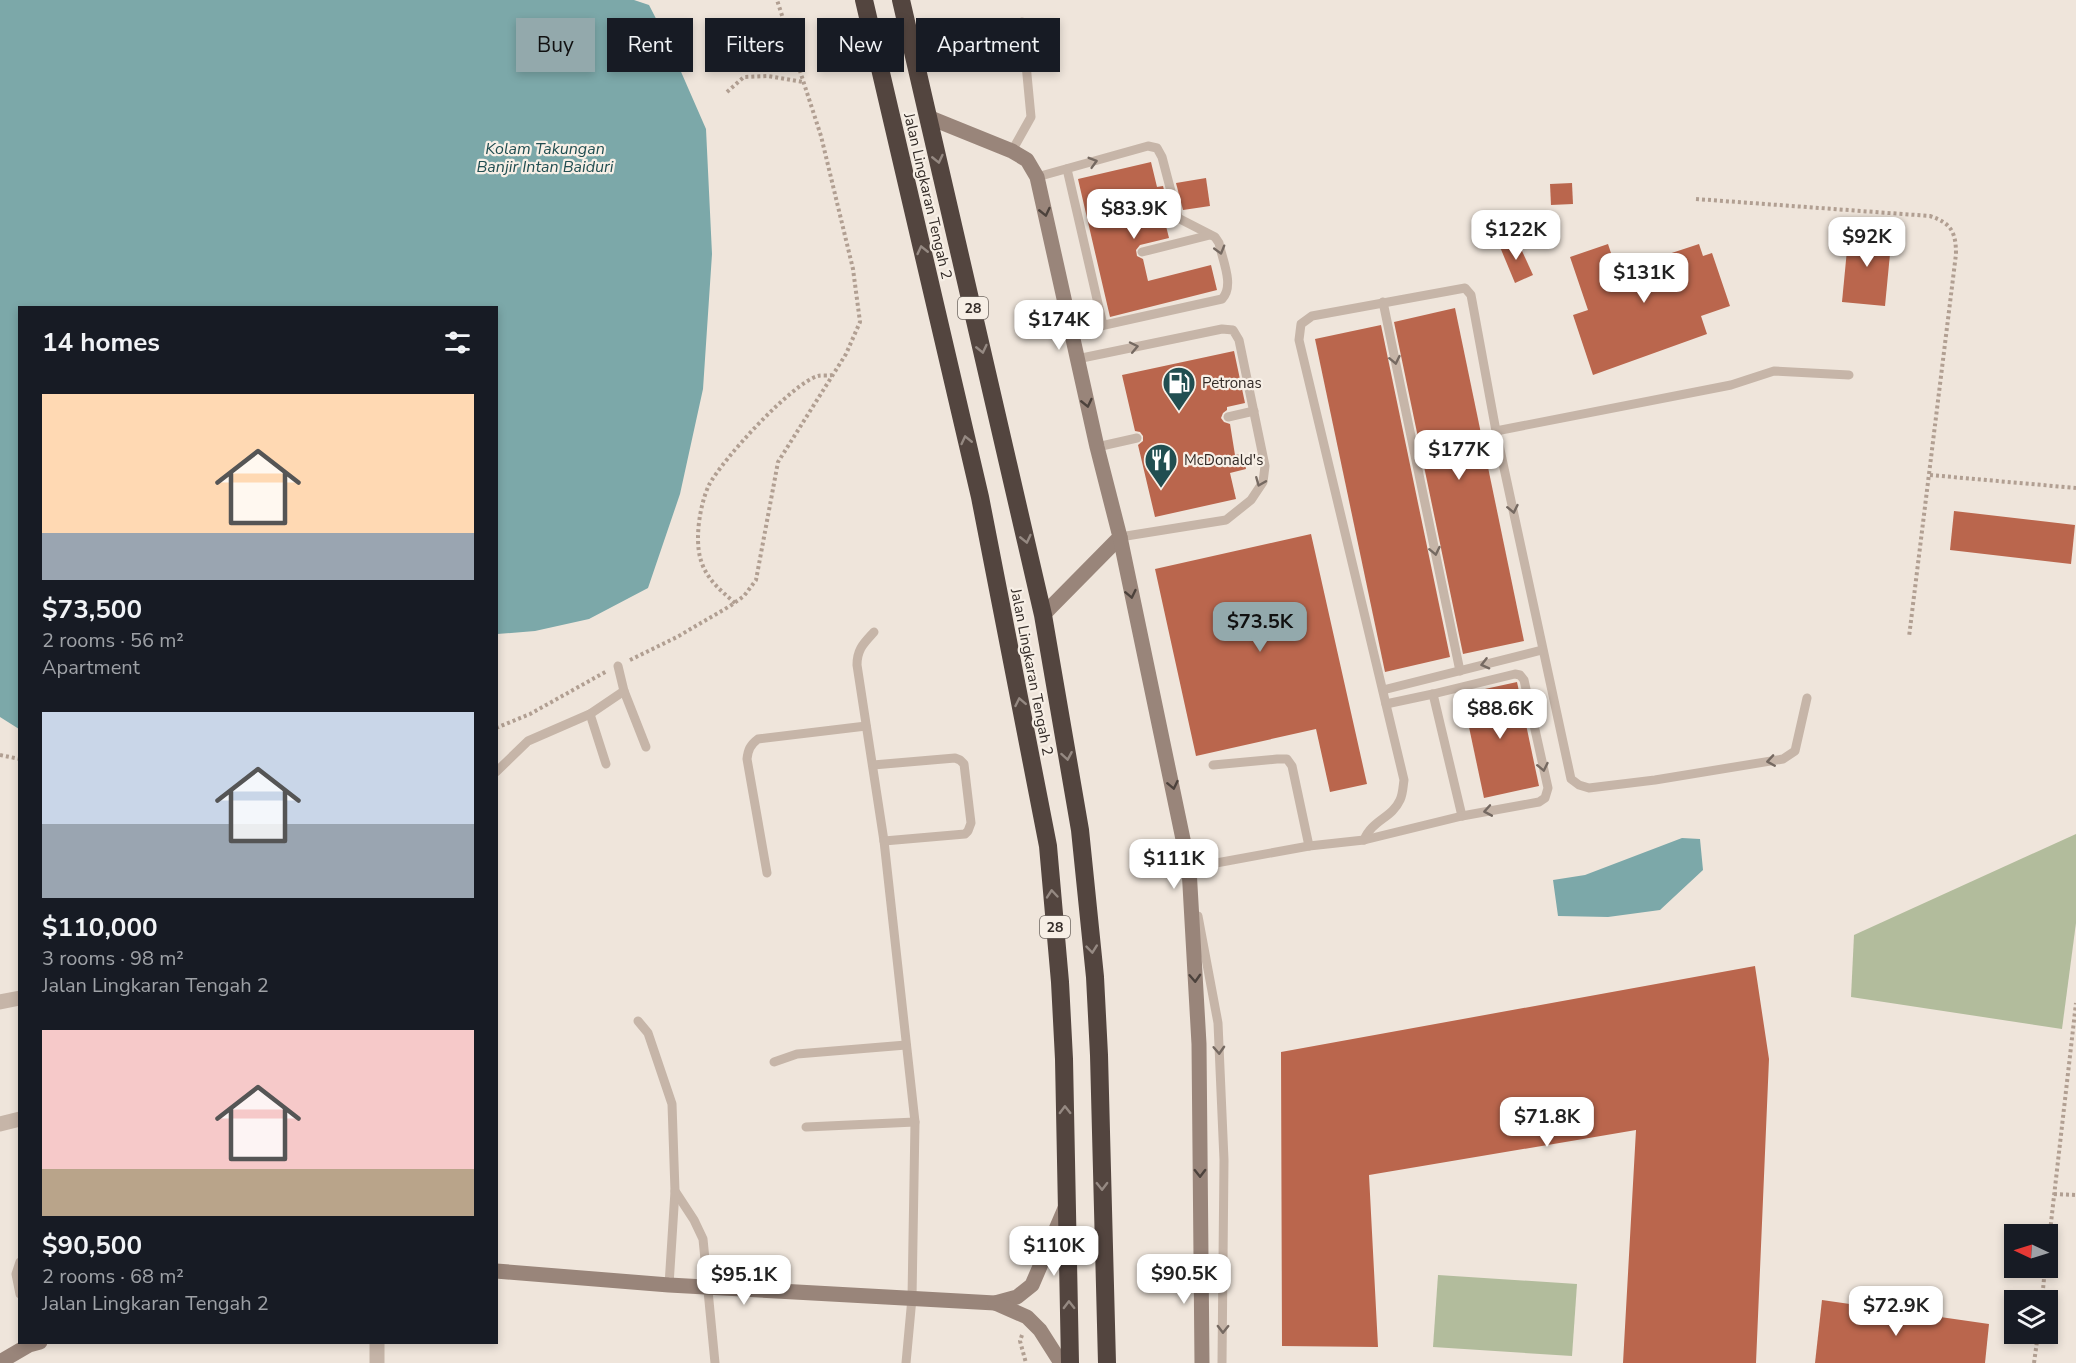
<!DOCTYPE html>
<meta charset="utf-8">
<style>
body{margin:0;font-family:"Nunito Sans",sans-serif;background:#20242c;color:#f1f3f6;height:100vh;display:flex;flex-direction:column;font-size:22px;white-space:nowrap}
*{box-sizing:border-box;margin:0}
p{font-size:20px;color:#9ea1a6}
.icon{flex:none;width:33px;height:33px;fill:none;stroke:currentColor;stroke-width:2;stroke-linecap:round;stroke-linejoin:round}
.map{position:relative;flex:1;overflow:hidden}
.panel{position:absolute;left:18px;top:306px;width:480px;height:1038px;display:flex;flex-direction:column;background:#171b24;border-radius:0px;box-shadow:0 3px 9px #0003}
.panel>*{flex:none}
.top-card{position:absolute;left:516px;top:18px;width:570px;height:54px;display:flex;gap:12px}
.needle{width:39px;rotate:274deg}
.buttons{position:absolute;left:2004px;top:1224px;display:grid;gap:12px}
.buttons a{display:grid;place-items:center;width:54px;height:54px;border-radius:0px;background:#171b24;box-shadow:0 3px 9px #0003;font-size:30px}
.price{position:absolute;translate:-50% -51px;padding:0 14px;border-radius:12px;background:#fff;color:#222;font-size:20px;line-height:39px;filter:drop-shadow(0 2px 3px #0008)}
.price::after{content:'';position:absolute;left:50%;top:36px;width:18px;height:14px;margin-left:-9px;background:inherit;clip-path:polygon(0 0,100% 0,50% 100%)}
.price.current{background:#93a9ac;color:#111}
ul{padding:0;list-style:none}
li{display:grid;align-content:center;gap:12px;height:318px;padding:0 24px}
li span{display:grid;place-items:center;height:186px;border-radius:0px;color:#555}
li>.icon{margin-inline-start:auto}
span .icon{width:108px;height:108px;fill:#fffc;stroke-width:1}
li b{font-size:26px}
h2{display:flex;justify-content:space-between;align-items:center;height:72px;padding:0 24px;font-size:26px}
.chip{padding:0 21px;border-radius:0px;background:#171b24;box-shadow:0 3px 9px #0003;font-size:21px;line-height:54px}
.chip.current{background:#93a9ac;color:#111}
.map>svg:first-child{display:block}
.green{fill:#b2bc9c}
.water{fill:#7ca8a9}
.building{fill:#ba664d}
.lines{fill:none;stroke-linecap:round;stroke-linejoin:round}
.path{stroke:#b19f92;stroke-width:4;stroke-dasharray:3 3;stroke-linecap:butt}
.lane{stroke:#c6b5a8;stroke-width:9}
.street{stroke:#c6b5a8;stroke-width:15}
.secondary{stroke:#99857a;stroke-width:15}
.highway{stroke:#53453f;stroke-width:18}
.oneway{stroke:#958982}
.oneway2{stroke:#756961}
.oneway3{stroke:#4c423c}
.labels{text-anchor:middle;stroke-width:4.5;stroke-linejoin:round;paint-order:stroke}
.shield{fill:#f7efe6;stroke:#6e6660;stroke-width:1.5}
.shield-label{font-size:14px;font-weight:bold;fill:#332b27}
.street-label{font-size:15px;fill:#332b27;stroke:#f7efe6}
.poi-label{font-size:15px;fill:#332b27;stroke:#f7efe6;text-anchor:start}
.water-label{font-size:16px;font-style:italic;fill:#214e51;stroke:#f7efe6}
</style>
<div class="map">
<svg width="2076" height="1363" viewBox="0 0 2076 1363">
<rect width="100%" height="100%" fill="#efe5db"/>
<g class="green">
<polygon points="2076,834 2076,923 2062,1029 1851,997 1854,935"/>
<polygon points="1438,1275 1577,1284 1572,1356 1433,1347"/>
</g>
<g class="water">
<polygon points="0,0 634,0 649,5 668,42 706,129 712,254 703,389 680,494 648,588 589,619 535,631 497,634 496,308 20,308 19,729 0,717"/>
<polygon points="1682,838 1700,839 1703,870 1660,910 1608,917 1558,916 1553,880 1585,875"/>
</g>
<g class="building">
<polygon points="1151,162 1157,187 1163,186 1170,213 1163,214 1169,238 1140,245 1136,250 1137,256 1143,259 1148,281 1211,265 1217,290 1110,317 1078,179"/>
<polygon points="1206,178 1210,206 1183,210 1176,183"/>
<polygon points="1572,183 1573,204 1551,205 1550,184"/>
<polygon points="1849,229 1892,233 1885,306 1842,302"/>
<polygon points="1517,240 1533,275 1515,283 1500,247"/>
<polygon points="1608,244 1617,271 1699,244 1703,256 1712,253 1730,306 1701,316 1707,334 1593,375 1573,315 1588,310 1570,257"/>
<polygon points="1455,308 1524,641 1463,654 1394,322"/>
<polygon points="1381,325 1450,657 1385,672 1315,339"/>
<polygon points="1234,351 1245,403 1227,407 1227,410 1223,413 1221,418 1224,422 1230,424 1235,455 1243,454 1246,469 1230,473 1236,499 1155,517 1138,445 1143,441 1143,436 1140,432 1135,431 1122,375"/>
<polygon points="1954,511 2075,525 2071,564 1950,550"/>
<polygon points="1311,534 1367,784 1330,792 1316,729 1196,756 1155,569"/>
<polygon points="1517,682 1539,786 1484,798 1462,694"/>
<polygon points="1755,966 1769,1059 1756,1363 1623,1363 1636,1130 1369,1175 1378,1347 1282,1346 1281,1052"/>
<polygon points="1822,1300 1989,1324 1985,1363 1815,1363"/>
</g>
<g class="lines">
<g class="path">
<polyline points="727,92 744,77 768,76 803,82"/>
<path d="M1696,199L1930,216C1951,223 1956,232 1956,254L1909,637"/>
<polyline points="1930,475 2076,488"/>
<path d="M735,603C720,590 705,578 700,557C695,537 700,504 709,485C722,460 792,383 818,376C822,375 828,376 832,375"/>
<polyline points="630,660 677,637 730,606 744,596 756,580 778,462 846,354 860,322 853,269 821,136 777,0"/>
<polyline points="496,728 530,714 607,671"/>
<polyline points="0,755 20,759"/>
<polyline points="2054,1194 2076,1195"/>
<polyline points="2048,1249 2076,1003"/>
<polyline points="2042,1300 2045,1268"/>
<polyline points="1022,1335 1020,1341 1026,1363"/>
<polyline points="2034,1363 2038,1334"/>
</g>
<g class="lane">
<polyline points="1012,151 1031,117 1022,22"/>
<polyline points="1067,169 1103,325"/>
<path d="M1037,177L1148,146L1157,148L1162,157L1178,218L1215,237L1219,243C1222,259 1235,286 1222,299L1073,332"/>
<polyline points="1142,252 1210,235"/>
<polyline points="1383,302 1460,671"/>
<polyline points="1077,359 1222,329 1233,330 1239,340 1265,466 1263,482 1251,500 1226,520 1120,537"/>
<polyline points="1228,417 1254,411"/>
<polyline points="1496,431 1571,779 1579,785 1589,788 1655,780 1783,759 1795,751 1807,698"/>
<polyline points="1097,447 1137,438"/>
<path d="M874,632C864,643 857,649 857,665L884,841L915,1122L912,1298L906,1363"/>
<polyline points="1383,690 1542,650"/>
<polyline points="624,691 646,747"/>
<polyline points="1433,694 1462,816"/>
<polyline points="590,714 606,764"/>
<polyline points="873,765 955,758 960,760 964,764 971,823 968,831 965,834 884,841"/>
<polyline points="1213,765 1277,759 1287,759 1292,766 1309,846"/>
<polyline points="496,772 528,741 590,714 624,691 618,666"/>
<path d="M1364,840C1372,820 1392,818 1400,800C1403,794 1403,786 1404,780L1299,340L1301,324L1312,316L1465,288L1471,295L1496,431L1731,385L1774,371L1849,375"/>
<path d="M767,873L747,759C748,750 750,745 758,739L866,726"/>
<polyline points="1190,873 1189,868 1309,846 1364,840 1462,816 1539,802 1545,798 1548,788 1524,680 1520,675 1515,674 1433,694 1386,704"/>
<polyline points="1198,916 1218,1023 1224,1160 1222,1363"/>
<polyline points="638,1021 648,1033 672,1104 675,1191 694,1220 703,1239 715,1363"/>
<polyline points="774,1062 797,1054 906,1045"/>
<polyline points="806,1127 915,1122"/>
<polyline points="20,1262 16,1274 20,1294"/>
<polyline points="669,1285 675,1191"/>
</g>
<g class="street">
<polyline points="0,1002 20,998"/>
<polyline points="0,1124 20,1119"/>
<polyline points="377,1342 377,1363"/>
</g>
<g class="secondary">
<polyline points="928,117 1012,151 1027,160 1037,177 1097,447 1120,537 1043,615"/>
<polyline points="1120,537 1189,868 1199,1044 1202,1363"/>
<polyline points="496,1271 669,1285 995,1303 1017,1297 1032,1285 1066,1206"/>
<polyline points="995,1303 1027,1317 1040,1330 1061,1363"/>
<polyline points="0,1362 29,1345 40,1342"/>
</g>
<g class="highway">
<polyline points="864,0 980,497 1048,846 1060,982 1064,1059 1070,1363"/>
<polyline points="901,0 1043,615 1080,830 1095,977 1099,1055 1107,1363"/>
</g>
</g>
<defs><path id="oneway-chevron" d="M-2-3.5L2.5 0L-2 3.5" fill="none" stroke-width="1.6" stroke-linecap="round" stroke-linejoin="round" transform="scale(1.5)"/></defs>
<g class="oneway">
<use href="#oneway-chevron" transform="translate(938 159) rotate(77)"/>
<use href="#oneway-chevron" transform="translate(922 250) rotate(-103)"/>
<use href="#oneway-chevron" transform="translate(982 349) rotate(77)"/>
<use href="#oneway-chevron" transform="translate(966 440) rotate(-103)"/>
<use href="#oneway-chevron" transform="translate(1026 539) rotate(77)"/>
<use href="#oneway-chevron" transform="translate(1020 702) rotate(-101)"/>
<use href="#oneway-chevron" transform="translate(1067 756) rotate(80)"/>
<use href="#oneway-chevron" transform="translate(1052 894) rotate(-95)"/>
<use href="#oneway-chevron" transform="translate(1092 949) rotate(84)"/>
<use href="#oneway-chevron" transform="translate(1065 1110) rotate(-91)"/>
<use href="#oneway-chevron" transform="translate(1102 1186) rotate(89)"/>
<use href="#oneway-chevron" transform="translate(1069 1305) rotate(-91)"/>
</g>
<g class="oneway2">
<use href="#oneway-chevron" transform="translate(1093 162) rotate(-16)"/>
<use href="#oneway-chevron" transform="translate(1220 250) rotate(74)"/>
<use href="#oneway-chevron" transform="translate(1134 347) rotate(-12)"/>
<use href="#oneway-chevron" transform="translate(1395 360) rotate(78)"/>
<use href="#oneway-chevron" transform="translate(1260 482) rotate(112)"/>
<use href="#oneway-chevron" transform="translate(1513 509) rotate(78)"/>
<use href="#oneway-chevron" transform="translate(1435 551) rotate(78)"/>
<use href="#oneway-chevron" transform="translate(1485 664) rotate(166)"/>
<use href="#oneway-chevron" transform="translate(1771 761) rotate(171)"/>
<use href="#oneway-chevron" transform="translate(1543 767) rotate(78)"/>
<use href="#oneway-chevron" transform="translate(1488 811) rotate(170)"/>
<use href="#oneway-chevron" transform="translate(1219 1050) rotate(87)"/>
<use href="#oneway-chevron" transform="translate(1223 1329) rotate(91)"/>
</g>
<g class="oneway3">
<use href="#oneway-chevron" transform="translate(1045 212) rotate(77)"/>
<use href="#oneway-chevron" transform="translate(1087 403) rotate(77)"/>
<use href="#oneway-chevron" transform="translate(1131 594) rotate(78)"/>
<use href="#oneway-chevron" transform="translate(1173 785) rotate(78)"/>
<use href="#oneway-chevron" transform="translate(1195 978) rotate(87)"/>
<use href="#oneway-chevron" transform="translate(1200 1173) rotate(89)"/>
</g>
<defs>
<g id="fuel-pin" transform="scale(1.725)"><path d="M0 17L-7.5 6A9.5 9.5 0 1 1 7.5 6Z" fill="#214e51" stroke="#f7efe6"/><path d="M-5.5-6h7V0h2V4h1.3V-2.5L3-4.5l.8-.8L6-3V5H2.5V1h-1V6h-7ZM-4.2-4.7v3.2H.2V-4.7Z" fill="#fff"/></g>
<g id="restaurant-pin" transform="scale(1.725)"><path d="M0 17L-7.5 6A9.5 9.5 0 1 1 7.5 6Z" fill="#214e51" stroke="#f7efe6"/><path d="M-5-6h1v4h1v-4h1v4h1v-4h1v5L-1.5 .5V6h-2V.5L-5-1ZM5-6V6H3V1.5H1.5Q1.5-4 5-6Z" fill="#fff"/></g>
</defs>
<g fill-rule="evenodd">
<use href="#fuel-pin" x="1179" y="383"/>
<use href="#restaurant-pin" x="1161" y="460"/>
</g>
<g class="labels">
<g class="shield">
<rect x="958" y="297" width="30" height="22" rx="4.5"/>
<rect x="1040" y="916" width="30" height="22" rx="4.5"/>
</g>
<g class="shield-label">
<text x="973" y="313">28</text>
<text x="1055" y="932">28</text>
</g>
<g class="street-label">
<text transform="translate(928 196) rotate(77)" y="5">Jalan Lingkaran Tengah 2</text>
<text transform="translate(1032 672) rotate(79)" y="5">Jalan Lingkaran Tengah 2</text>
</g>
<g class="poi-label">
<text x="1202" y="388">Petronas</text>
<text x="1184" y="465">McDonald's</text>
</g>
<g class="water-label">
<text x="545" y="154">Kolam Takungan<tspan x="545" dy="18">Banjir Intan Baiduri</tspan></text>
</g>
</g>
</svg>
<div class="buttons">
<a><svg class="needle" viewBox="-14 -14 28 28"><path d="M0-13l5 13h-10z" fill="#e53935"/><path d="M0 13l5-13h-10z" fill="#9ea1a6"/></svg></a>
<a><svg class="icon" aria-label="layers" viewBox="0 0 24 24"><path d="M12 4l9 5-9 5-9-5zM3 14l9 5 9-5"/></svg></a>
</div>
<b class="price" style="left:1134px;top:240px">$83.9K</b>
<b class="price" style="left:1516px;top:261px">$122K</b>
<b class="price" style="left:1867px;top:268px">$92K</b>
<b class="price" style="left:1644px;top:304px">$131K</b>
<b class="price" style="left:1059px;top:351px">$174K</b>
<b class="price" style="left:1459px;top:481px">$177K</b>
<b class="price current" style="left:1260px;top:653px">$73.5K</b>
<b class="price" style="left:1500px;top:740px">$88.6K</b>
<b class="price" style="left:1174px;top:890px">$111K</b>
<b class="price" style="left:1547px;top:1148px">$71.8K</b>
<b class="price" style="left:1054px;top:1277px">$110K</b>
<b class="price" style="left:1184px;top:1305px">$90.5K</b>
<b class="price" style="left:744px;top:1306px">$95.1K</b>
<b class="price" style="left:1896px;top:1337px">$72.9K</b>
<div class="top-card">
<a class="chip current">Buy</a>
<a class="chip">Rent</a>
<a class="chip">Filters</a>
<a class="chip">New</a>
<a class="chip">Apartment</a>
</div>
<section class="panel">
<h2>14 homes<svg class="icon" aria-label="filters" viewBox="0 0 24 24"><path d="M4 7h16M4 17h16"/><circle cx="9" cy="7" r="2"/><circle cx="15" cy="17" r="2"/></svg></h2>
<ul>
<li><span style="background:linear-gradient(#ffd9b3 75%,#9aa5b1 0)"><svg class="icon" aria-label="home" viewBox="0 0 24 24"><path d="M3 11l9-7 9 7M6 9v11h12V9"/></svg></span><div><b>$73,500</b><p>2 rooms · 56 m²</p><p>Apartment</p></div></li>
<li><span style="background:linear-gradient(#c9d6e8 60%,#9aa5b1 0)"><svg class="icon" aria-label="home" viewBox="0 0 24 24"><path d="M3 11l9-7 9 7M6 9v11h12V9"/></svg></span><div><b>$110,000</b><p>3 rooms · 98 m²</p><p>Jalan Lingkaran Tengah 2</p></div></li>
<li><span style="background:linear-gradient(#f6c9c9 75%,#b9a48a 0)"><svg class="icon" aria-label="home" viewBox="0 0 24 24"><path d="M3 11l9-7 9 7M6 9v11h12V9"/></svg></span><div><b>$90,500</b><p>2 rooms · 68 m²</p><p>Jalan Lingkaran Tengah 2</p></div></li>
</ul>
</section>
</div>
